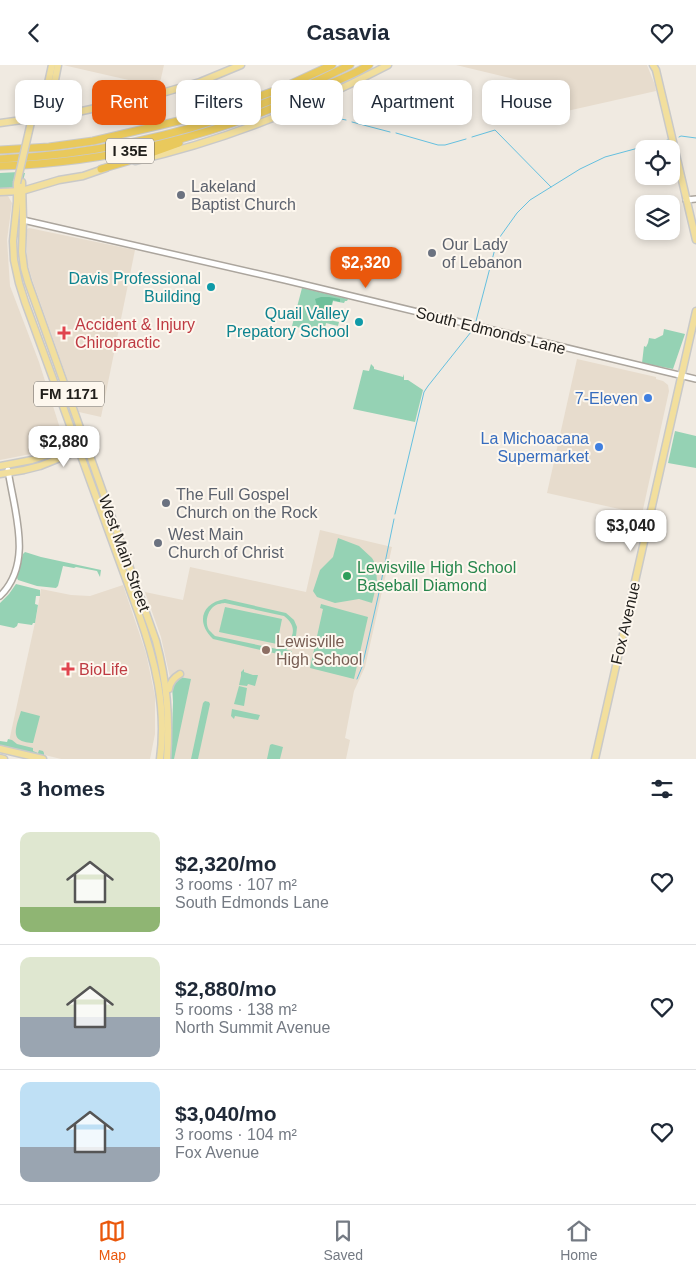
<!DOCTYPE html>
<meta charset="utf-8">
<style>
body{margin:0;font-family:Arial,sans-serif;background:#f6f6f7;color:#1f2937;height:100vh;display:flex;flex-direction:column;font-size:19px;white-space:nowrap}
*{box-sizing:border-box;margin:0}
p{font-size:16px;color:#747a83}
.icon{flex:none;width:28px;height:28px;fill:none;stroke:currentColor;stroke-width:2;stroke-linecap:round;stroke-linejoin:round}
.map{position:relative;height:694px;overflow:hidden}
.details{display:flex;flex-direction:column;background:#fff;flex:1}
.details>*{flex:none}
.top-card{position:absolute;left:15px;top:15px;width:666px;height:45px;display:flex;gap:10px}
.buttons{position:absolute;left:635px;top:75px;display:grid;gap:10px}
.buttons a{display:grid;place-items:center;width:45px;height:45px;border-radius:10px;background:#fff;box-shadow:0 2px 8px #0003;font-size:25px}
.price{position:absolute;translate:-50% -42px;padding:0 11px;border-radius:10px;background:#fff;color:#222;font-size:16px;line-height:32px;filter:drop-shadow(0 1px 2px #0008)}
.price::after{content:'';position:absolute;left:50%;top:30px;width:15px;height:11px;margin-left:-8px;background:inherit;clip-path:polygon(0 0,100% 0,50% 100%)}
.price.active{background:#ea580c;color:#fff}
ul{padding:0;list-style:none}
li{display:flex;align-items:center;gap:15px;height:125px;padding:0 20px}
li+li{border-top:1px solid #e0e1e3}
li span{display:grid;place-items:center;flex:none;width:140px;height:100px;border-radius:10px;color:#555}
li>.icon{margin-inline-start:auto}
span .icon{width:60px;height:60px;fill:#fffc;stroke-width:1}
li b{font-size:21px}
h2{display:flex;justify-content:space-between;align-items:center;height:60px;padding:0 20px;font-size:21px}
.tag{padding:0 18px;border-radius:10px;background:#fff;box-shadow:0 2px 8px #0003;font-size:18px;line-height:45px}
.tag.active{background:#ea580c;color:#fff}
header{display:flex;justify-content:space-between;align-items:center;height:65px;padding:0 20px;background:#fff;font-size:22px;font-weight:600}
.tab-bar{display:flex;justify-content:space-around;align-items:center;height:70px;border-top:1px solid #e0e1e3;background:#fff;font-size:14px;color:#747a83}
.tab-bar a{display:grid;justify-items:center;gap:2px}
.tab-bar .active{color:#ea580c}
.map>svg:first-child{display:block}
.built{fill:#e7dccd}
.green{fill:#95d2b4;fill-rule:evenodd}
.forest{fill:#6fc09b}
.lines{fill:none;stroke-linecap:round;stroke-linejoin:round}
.stream{stroke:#65c0df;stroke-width:1}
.minor-casing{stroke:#aba59d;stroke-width:8}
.major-casing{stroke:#c9c9c8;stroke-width:9}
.highway-casing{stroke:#c9c9c8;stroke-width:9}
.minor{stroke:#fff;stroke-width:5}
.major{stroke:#f2df9d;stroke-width:6}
.highway{stroke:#e9c95c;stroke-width:7}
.major-bridge-casing{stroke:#c9c9c8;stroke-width:9;stroke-linecap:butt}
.major-bridge{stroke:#f2df9d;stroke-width:6}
.worship-dot{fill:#6b7280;stroke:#fdf7ee;stroke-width:2}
.culture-dot{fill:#0f9aa8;stroke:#fdf7ee;stroke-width:2}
.health-dot{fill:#e0444e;stroke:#fdf7ee;stroke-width:2}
.shop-dot{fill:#3f7fe0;stroke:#fdf7ee;stroke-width:2}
.leisure-dot{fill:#2e9e5b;stroke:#fdf7ee;stroke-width:2}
.education-dot{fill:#8d6e63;stroke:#fdf7ee;stroke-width:2}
.labels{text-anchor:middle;stroke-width:4;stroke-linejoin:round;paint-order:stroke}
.shield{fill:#fdf7ee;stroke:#625f5a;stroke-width:1}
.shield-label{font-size:15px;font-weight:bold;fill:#201e1b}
.worship-label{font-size:16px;fill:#5b616d;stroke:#fdf7ee;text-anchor:start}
.culture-label{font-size:16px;fill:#0d838f;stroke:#fdf7ee;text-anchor:end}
.health-label{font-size:16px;fill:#be3a42;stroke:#fdf7ee;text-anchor:start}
.street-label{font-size:16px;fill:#201e1b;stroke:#fdf7ee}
.shop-label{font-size:16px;fill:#366cbe;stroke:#fdf7ee;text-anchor:end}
.leisure-label{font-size:16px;fill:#27864d;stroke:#fdf7ee;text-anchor:start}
.education-label{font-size:16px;fill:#785e54;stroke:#fdf7ee;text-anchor:start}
</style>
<header><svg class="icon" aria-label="back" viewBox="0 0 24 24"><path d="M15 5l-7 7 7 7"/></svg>Casavia<svg class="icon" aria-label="heart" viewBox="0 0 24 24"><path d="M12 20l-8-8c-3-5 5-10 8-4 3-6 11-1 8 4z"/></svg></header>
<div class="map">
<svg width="696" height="694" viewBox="0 0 696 694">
<rect width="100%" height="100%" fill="#f0eae1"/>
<g class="built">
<polygon points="63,0 164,0 159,22"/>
<polygon points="456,0 647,0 655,20 656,26 567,46 562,46 556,43 547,24 543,21"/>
<polygon points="0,131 8,131 12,138 7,175 10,221 39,297 65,379 46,386 0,395"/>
<polygon points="29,163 135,185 101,352 79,347 33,217 27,197 27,164"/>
<polygon points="577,294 656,312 656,314 663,316 668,320 669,326 642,449 547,428"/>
<polygon points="320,465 392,482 365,602 354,626 345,673 350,675 346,694 172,694 174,638 172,622 161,572 145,527 183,535 190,502 306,527"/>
<polygon points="123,520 146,588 155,631 155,669 150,694 61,694 8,681 36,553 41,524 71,530 90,531"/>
</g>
<g class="green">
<polygon points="19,107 25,108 21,124 0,124 0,108"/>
<polygon points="302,223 348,234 347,236 345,236 344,238 333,236 329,255 339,257 338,261 326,258 324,268 292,261"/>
<polygon points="664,264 685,269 673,304 642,298 644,281 646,282 648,278 649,273 655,274 663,270"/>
<polygon points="371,299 374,302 374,304 403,312 404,309 404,315 408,315 423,325 415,357 353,344 363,305 369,306"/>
<polygon points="675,366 696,371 696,403 668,398"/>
<polygon points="338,473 359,481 372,493 376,500 377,518 372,538 359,534 335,538 317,532 313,526 320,505 333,492"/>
<polygon points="25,487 41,492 101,505 100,512 97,506 76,502 74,503 63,501 58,521 56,523 37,521 18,515 17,513 23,489"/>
<polygon points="16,519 40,525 40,531 36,531 35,539 38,540 35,558 33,558 32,560 18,558 17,561 14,563 0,560 0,538 9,529"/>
<path d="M225,534L286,548L294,555L297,562L296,571L292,579L286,585L292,586L291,592L213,574C196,558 201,538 225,534ZM225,538L284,551C299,562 294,577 277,584L215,571C214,570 210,566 209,565C204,557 208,544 216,540C217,539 224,538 225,538Z"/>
<polygon points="321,539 368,552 354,614 310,603 323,544 320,543"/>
<polygon points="225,542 282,554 277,579 219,567"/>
<polygon points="244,604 244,607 253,610 258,610 255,621 248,619 247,621 239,620 241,611 241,607"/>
<polygon points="179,612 191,614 174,694 171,694 173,637 172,620 174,617 174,619"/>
<polygon points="239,621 247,623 244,641 234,639"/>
<polygon points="205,636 209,637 210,639 198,694 191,694 203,638"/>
<polygon points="232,644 260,650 258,655 235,651 234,654 231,651"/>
<path d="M21,646L40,651L33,678C29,678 23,677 20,675C11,670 19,654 21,646Z"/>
<polygon points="8,674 12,675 17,679 33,683 33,686 38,688 39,685 43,686 44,688 44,691 0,680 0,676 7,677"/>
<polygon points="272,679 283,682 280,694 267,694 270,680"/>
</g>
<polygon class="forest" points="321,232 329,232 340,234 340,237 333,235 330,244 324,250 317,241 315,234"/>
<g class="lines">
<g class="stream">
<polyline points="306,47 346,55"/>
<polyline points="352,57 390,67"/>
<polyline points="396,68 438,80 445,80 466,74"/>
<polyline points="472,72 495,65 551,122"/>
<polyline points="679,72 681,71 696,73"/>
<polyline points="476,256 497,176 517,148 530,135 580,104 605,92 668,75"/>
<polyline points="395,449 424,327 428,321 471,267"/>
<polyline points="357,614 362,602 378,532 394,454"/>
</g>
<g class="minor-casing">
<g id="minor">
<polyline points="686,135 696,134"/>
<polyline points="23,155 285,215 696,314"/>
<path d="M0,531C34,498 14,446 8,405"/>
</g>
</g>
<g class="major-casing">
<g id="major">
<polyline points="653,0 656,5 666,47 696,175"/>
<polyline points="51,35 56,41 72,48"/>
<polyline points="37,46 45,32 52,0"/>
<polyline points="35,55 51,35 58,0"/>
<polyline points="0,58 73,48 155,30 200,17 241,0"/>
<path d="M135,96C224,76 308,42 388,0"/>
<path d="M22,117L23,155L22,187L24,203L28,217L156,576C167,617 170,652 167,694"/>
<path d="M17,118V137L13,176L14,195L19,218L25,237L138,547C155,595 167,643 160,694"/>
<polyline points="0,127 22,126 59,115 83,111 106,103"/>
<polyline points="0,401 32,395 78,380 81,380"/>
<polyline points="0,409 24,405 40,401 82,384"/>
<path d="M169,624C170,617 173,613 180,609"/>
<polyline points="0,684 43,694"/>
<polyline points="0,693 4,694"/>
<polyline points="595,694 696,246"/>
</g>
</g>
<g class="highway-casing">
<g id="highway">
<polyline points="0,85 49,82 93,76 208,49 233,41 282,23 332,0"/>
<path d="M0,94C122,89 241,55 350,0"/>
<path d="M0,101C108,98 219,70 317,24C334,17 353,10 369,0"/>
<polyline points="101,104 132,95 179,78"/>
</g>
</g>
<use href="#minor" class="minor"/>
<use href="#major" class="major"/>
<use href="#highway" class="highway"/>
<g class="major-bridge-casing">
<polyline id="major-bridge" points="17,118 31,57"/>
</g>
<use href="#major-bridge" class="major-bridge"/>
</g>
<g class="worship-dot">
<circle cx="181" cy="130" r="5"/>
<circle cx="432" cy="188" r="5"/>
<circle cx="166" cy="438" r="5"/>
<circle cx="158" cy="478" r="5"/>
</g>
<g class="culture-dot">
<circle cx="211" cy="222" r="5"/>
<circle cx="359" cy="257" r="5"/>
</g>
<g class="health-dot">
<path d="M61.5 260.5h5v5h5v5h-5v5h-5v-5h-5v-5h5z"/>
<path d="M65.5 596.5h5v5h5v5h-5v5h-5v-5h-5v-5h5z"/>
</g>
<g class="shop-dot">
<circle cx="648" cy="333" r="5"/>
<circle cx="599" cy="382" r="5"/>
</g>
<circle class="leisure-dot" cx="347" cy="511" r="5"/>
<circle class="education-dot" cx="266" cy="585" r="5"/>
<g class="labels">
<g class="shield">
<rect x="106" y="73.5" width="48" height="25" rx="4"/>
<rect x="34" y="316.5" width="70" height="25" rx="4"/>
</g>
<g class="shield-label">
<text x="130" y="91">I 35E</text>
<text x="69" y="334">FM 1171</text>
</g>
<g class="worship-label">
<text x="191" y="127">Lakeland<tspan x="191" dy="18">Baptist Church</tspan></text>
<text x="442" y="185">Our Lady<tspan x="442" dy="18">of Lebanon</tspan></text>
<text x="176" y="435">The Full Gospel<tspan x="176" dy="18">Church on the Rock</tspan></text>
<text x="168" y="475">West Main<tspan x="168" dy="18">Church of Christ</tspan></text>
</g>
<g class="culture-label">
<text x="201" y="219">Davis Professional<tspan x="201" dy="18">Building</tspan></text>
<text x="349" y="254">Quail Valley<tspan x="349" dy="18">Prepatory School</tspan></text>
</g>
<g class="health-label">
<text x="75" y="265">Accident &amp; Injury<tspan x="75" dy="18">Chiropractic</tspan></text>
<text x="79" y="610">BioLife</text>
</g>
<g class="street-label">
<text transform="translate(491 265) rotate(14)" y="6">South Edmonds Lane</text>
<text transform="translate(125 488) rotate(70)" y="6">West Main Street</text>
<text transform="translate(625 558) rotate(-77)" y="6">Fox Avenue</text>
</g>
<g class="shop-label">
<text x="638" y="339">7-Eleven</text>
<text x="589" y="379">La Michoacana<tspan x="589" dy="18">Supermarket</tspan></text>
</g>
<g class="leisure-label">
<text x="357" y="508">Lewisville High School<tspan x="357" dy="18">Baseball Diamond</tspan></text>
</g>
<g class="education-label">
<text x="276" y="582">Lewisville<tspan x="276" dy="18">High School</tspan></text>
</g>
</g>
</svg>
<div class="buttons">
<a><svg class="icon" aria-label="locate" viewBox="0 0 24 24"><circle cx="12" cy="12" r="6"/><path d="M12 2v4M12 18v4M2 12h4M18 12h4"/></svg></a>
<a><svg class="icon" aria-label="layers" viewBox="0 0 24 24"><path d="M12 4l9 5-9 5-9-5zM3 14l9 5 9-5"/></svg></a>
</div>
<b class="price active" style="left:366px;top:224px">$2,320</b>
<b class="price" style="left:64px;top:403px">$2,880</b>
<b class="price" style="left:631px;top:487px">$3,040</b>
<div class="top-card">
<a class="tag">Buy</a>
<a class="tag active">Rent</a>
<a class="tag">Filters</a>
<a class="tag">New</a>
<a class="tag">Apartment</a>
<a class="tag">House</a>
</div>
</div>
<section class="details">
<h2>3 homes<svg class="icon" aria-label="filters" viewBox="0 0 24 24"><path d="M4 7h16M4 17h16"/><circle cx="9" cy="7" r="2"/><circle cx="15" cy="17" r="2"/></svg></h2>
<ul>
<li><span style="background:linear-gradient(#dfe7d0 75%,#8fb573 0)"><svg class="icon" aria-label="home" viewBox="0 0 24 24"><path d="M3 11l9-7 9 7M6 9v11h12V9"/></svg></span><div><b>$2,320/mo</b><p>3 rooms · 107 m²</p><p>South Edmonds Lane</p></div><svg class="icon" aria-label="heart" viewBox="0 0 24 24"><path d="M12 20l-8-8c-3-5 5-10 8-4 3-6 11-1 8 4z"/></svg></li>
<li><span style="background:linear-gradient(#dfe7d0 60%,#9aa5b1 0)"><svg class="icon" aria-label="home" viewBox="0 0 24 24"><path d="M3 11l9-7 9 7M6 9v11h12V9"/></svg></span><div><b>$2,880/mo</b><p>5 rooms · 138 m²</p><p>North Summit Avenue</p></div><svg class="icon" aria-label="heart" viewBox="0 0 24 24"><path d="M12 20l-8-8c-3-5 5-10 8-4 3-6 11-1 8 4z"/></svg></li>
<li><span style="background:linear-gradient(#bfe0f5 65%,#9aa5b1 0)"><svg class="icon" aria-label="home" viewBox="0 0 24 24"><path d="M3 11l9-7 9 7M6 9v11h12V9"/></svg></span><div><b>$3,040/mo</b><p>3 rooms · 104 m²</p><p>Fox Avenue</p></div><svg class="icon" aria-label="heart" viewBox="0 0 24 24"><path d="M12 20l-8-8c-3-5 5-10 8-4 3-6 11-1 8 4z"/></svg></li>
</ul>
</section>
<nav class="tab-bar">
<a class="active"><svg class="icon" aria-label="map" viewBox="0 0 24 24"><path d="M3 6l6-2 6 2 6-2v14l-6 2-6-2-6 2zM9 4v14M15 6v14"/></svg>Map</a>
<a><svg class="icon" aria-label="saved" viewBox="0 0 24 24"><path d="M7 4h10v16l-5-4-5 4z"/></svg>Saved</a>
<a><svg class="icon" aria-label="home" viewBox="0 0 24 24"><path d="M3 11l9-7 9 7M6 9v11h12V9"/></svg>Home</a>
</nav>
